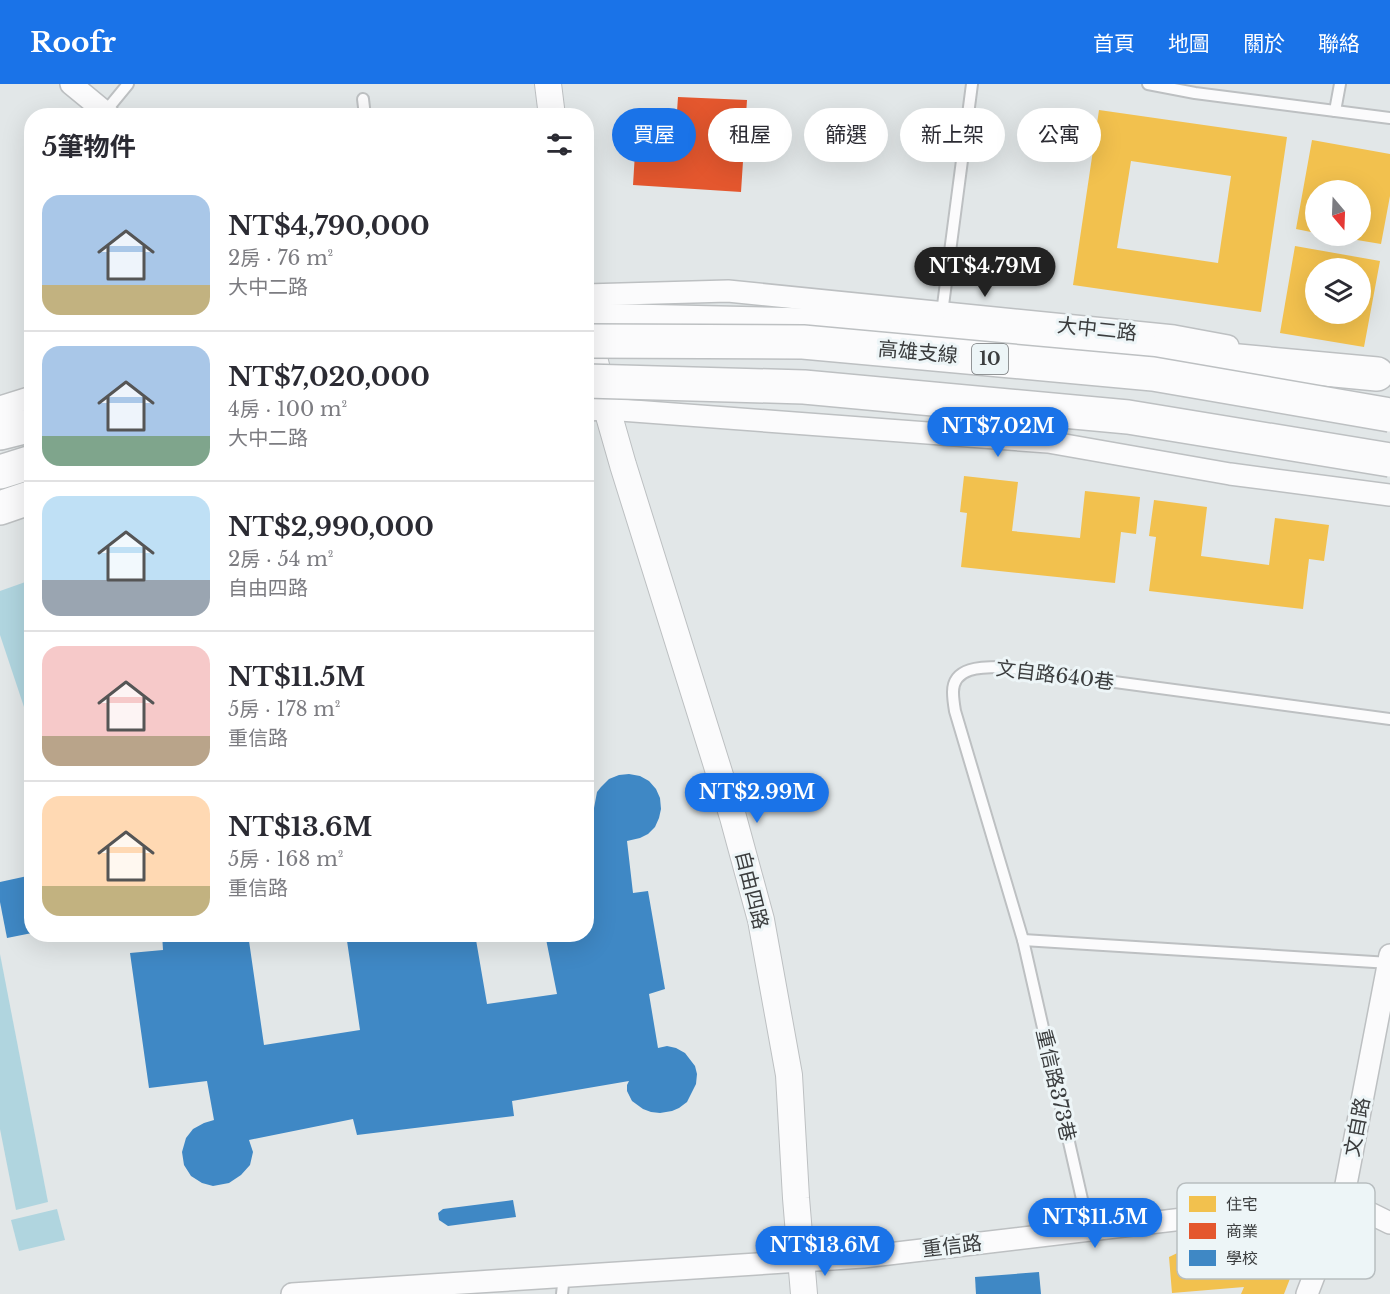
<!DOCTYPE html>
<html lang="zh-TW">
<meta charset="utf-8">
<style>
body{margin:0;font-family:"Libre Baskerville","Noto Sans TC",serif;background:#f7f7f7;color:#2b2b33;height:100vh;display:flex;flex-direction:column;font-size:22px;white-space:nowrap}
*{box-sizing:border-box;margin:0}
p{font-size:20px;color:#7c7c81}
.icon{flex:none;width:33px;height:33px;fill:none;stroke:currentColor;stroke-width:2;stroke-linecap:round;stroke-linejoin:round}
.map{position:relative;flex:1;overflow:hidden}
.details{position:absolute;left:24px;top:24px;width:570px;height:834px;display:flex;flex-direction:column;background:#fff;border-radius:24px;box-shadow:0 6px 24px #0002}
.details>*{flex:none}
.hud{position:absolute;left:612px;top:24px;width:570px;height:54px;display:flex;gap:12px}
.needle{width:39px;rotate:161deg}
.tools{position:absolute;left:1305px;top:96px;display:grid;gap:12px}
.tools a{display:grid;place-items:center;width:66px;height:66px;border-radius:50%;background:#fff;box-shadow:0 6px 24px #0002;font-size:30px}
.price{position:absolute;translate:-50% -51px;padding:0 14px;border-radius:21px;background:#1a73e8;color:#fff;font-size:20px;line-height:39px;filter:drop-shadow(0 2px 3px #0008)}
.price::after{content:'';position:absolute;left:50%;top:36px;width:18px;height:14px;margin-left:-9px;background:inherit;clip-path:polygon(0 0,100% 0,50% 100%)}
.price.on{background:#222;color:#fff}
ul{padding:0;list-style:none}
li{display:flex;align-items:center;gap:18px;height:150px;padding:0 18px}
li+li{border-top:2px solid #e1e1e2}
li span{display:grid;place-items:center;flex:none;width:168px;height:120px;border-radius:18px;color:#555}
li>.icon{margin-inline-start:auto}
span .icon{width:72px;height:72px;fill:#fffc;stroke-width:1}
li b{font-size:26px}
h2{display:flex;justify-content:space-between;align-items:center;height:72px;padding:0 18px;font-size:26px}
.pill{padding:0 21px;border-radius:27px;background:#fff;box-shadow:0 6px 24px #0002;font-size:21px;line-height:54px}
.pill.on{background:#1a73e8;color:#fff}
header{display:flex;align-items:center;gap:36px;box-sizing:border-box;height:84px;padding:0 30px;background:#1a73e8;color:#fff}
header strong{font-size:28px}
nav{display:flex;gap:33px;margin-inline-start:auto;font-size:21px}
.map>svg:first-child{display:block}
.green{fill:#b0d5df}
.homes{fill:#f2c14e;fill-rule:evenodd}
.shops{fill:#e4572e}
.schools{fill:#3f88c5}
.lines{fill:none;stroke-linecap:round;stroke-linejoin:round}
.service-casing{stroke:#bdc0c2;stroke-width:14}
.minor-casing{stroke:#bdc0c2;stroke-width:24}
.tertiary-casing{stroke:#bdc0c2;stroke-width:28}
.motorway-casing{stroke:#bdc0c2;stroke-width:36}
.service{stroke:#fbfbfc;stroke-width:10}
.minor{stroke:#fbfbfc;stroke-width:21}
.tertiary{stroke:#fbfbfc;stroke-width:26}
.motorway{stroke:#fbfbfc;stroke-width:33}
.motorway-bridge-casing{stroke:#bdc0c2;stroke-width:36;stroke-linecap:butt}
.motorway-bridge{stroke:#fbfbfc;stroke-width:33}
.labels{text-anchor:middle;stroke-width:6;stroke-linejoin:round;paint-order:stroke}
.shield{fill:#edf5f7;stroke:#707476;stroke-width:1.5}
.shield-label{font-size:18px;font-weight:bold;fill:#3b3d3e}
.street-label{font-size:20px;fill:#3b3d3e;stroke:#edf5f7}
.key{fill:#edf5f7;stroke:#b8bec0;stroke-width:1.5}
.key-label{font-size:16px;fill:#3b3d3e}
</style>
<header>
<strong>Roofr</strong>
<nav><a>首頁</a><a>地圖</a><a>關於</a><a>聯絡</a></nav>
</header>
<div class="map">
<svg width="1390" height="1210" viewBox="0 0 1390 1210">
<rect width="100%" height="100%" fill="#e2e7e8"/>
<g class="green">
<polygon points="31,496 32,496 31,644 0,551 0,507"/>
<polygon points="0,870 48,1118 16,1126 0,1045"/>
<polygon points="57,1125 65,1156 19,1167 11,1136"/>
</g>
<g class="homes">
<path d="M1099,26L1287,53L1261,228L1073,201ZM1131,77L1231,92L1218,179L1117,164Z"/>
<polygon points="1312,56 1390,70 1390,112 1381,160 1339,153 1339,152 1360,152 1360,106 1316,106 1316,149 1296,145"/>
<path d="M1295,162L1380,177L1364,263L1280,249ZM1316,184H1360V230H1316Z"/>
<polygon points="964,392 1018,398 1012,447 1080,454 1085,407 1140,413 1136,450 1121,448 1115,499 961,483 967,429 960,428"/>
<polygon points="1154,416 1207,423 1201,472 1269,481 1275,434 1329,441 1324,477 1309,475 1303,525 1149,507 1156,453 1149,452"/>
<polygon points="1251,1160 1265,1169 1274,1164 1298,1174 1284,1210 1241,1210 1244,1203 1172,1209 1169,1173 1192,1162 1244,1180"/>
</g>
<polygon class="shops" points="678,13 747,16 741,108 633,101 635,69 674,71"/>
<g class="schools">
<polygon points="629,690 640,692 649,697 656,705 660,714 661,725 659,734 655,743 648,750 640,754 627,757 633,809 648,807 665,905 649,910 658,964 667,962 676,964 685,969 695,982 697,990 696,1000 687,1018 679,1024 672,1027 660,1029 651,1028 643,1025 632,1017 627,1007 627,1001 629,997 512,1017 514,1032 357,1051 353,1035 249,1056 253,1068 250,1081 241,1091 229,1099 213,1102 202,1099 191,1092 184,1081 182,1068 186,1054 193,1045 204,1039 214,1036 207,997 149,1004 130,869 163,866 162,850 248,850 264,961 360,946 346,850 475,850 487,920 557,910 545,850 586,850 586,726 594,724 597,708 601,703 609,695 619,691"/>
<polygon points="32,791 32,849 7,854 0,818 0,798"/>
<polygon points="513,1116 516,1133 448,1142 439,1136 438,1129 443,1125"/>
<polygon points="1039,1188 1041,1210 976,1210 975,1193"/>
</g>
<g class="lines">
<g class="service-casing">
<g id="service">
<polyline points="1148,0 1195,9 1390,34"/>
<polyline points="363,15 365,32"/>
<polyline points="1335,27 1340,0"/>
<polyline points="105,28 128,0"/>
<polyline points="942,229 972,0"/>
<polyline points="1023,856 1390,879"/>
<path d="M1089,1146L1023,856L955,627C954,621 953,614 953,608C953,582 984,583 1003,583L1390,635"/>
<polyline points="562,1210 564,1191"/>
</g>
</g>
<g class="minor-casing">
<g id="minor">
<polyline points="71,0 110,32"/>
<polyline points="586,211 728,207 1174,252 1228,262"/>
<polyline points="0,323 32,313"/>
<polyline points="586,326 607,325 1048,358 1230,390 1390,411"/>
<polyline points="292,1210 863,1173 1343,1116 1390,1139"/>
<polyline points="1307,1210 1343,1116 1390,871"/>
</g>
</g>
<g class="tertiary-casing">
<g id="tertiary">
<polyline points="548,0 552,32"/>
<polyline points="586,242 607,325 623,381 733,733 761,836 789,991 796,1114 804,1210"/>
</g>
</g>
<g class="motorway-casing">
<g id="motorway">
<polyline points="586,236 810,241 970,252 1377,290"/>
<polyline points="0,349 32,341"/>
<polyline points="0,388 32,378"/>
<polyline points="0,424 32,413"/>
</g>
</g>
<use href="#service" class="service"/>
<use href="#minor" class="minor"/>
<use href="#tertiary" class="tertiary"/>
<use href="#motorway" class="motorway"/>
<g class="motorway-bridge-casing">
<g id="motorway-bridge">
<polyline points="586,257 803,258 1153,290 1390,331"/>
<polyline points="586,297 804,303 1128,333 1390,376"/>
</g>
</g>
<use href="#motorway-bridge" class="motorway-bridge"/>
</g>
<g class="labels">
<rect class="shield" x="972" y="260" width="36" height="30" rx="4.5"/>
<g class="shield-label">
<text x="990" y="281">10</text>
</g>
<g class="street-label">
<text transform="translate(1097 245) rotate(6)" y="7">大中二路</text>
<text transform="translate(918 268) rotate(5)" y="7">高雄支線</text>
<text transform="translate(1055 591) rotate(7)" y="7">文自路640巷</text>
<text transform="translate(752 806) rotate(76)" y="7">自由四路</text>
<text transform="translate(1056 1001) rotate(77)" y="7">重信路373巷</text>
<text transform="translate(1357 1043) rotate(-79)" y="7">文自路</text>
<text transform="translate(952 1162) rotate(-7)" y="7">重信路</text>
</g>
</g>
<rect x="1177" y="1099" width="198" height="96" rx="9" class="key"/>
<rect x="1189" y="1112" width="27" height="16" fill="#f2c14e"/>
<rect x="1189" y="1139" width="27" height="16" fill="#e4572e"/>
<rect x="1189" y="1166" width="27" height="16" fill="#3f88c5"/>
<g class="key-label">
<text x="1226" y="1126">住宅</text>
<text x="1226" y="1153">商業</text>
<text x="1226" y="1180">學校</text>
</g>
</svg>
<div class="tools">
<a><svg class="needle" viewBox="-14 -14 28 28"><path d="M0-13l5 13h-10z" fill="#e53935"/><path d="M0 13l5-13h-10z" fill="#7c7c81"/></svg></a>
<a><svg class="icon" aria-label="layers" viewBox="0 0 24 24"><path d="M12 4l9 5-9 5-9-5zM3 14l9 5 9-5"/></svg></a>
</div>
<b class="price on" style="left:985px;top:214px">NT$4.79M</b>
<b class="price" style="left:998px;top:374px">NT$7.02M</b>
<b class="price" style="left:757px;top:740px">NT$2.99M</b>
<b class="price" style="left:1095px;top:1165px">NT$11.5M</b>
<b class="price" style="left:825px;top:1193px">NT$13.6M</b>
<div class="hud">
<a class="pill on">買屋</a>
<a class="pill">租屋</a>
<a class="pill">篩選</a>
<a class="pill">新上架</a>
<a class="pill">公寓</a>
</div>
<section class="details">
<h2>5筆物件<svg class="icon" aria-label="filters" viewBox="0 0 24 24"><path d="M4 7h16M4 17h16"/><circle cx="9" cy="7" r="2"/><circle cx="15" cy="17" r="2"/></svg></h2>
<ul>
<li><span style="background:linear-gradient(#a9c7e8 75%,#c2b280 0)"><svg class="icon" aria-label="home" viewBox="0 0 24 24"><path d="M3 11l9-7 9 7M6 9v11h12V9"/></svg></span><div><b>NT$4,790,000</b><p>2房 · 76 m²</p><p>大中二路</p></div></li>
<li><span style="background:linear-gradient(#a9c7e8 75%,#7fa58c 0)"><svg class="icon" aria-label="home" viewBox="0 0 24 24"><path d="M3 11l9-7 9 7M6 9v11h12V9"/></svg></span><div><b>NT$7,020,000</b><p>4房 · 100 m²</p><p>大中二路</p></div></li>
<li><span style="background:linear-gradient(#bfe0f5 70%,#9aa5b1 0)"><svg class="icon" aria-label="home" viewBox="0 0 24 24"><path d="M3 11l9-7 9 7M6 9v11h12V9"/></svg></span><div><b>NT$2,990,000</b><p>2房 · 54 m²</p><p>自由四路</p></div></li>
<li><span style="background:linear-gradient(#f6c9c9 75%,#b9a48a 0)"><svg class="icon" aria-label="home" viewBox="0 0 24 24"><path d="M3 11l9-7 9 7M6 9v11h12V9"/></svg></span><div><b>NT$11.5M</b><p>5房 · 178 m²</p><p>重信路</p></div></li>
<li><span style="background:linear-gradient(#ffd9b3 75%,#c2b280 0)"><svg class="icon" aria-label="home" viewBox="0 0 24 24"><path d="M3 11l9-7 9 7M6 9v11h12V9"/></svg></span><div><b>NT$13.6M</b><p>5房 · 168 m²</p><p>重信路</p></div></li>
</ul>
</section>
</div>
